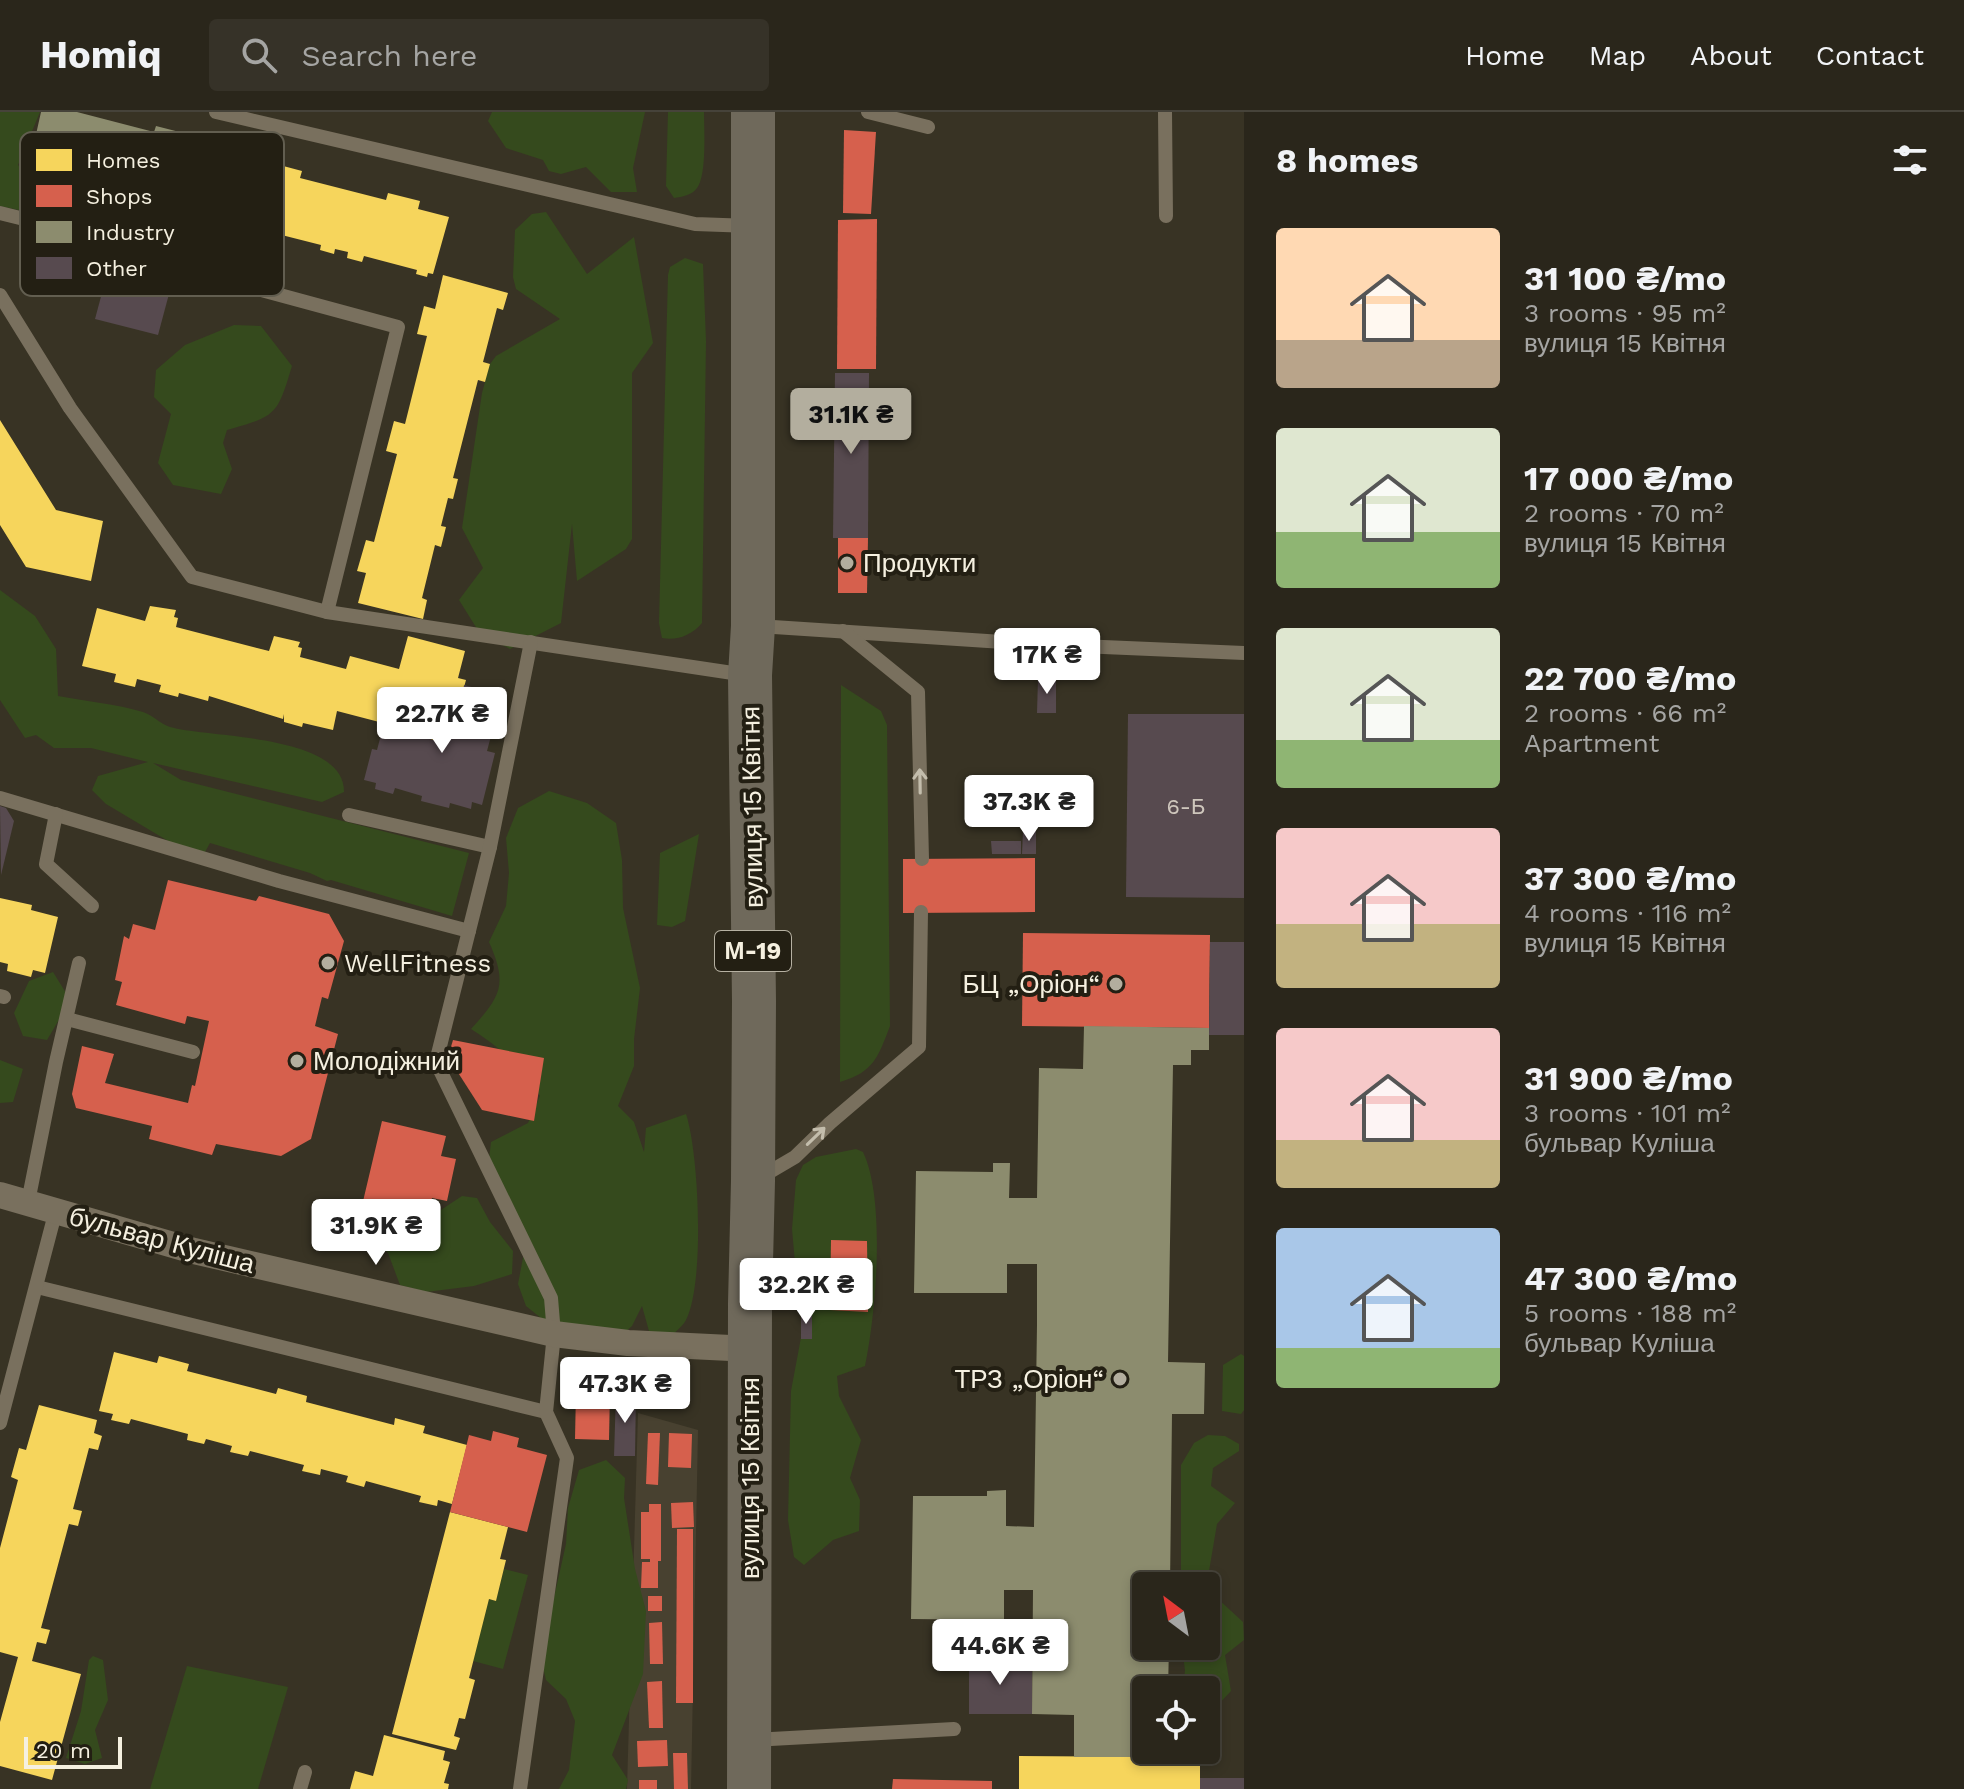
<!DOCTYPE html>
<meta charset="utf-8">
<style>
body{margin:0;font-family:"Work Sans",sans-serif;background:#363228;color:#f1f3f6;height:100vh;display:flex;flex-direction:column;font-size:30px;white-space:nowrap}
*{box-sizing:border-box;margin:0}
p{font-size:26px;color:#a5a5a3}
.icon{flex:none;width:44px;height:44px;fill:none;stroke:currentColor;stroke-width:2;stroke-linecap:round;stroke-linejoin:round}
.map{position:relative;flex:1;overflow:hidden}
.side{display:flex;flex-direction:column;background:#2a261b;width:720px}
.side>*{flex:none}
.needle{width:52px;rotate:328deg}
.fabs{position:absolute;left:1132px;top:1460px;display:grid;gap:16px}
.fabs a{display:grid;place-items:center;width:88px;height:88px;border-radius:8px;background:#2a261b;box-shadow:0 4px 12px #0003,0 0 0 2px #46433a;font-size:40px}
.scale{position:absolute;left:24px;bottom:20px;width:98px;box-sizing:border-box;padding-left:8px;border:4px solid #f5f0e0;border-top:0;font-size:22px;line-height:28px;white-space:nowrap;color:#f5f0e0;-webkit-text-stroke:6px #231f13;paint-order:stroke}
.price{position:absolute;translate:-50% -68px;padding:0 18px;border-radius:8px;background:#fff;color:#222;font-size:26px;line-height:52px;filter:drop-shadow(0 2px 4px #0008)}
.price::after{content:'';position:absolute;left:50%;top:48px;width:24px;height:18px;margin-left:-12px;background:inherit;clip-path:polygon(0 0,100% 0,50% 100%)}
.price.on{background:#b3ae9e;color:#111}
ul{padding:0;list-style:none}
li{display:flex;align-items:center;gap:24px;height:200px;padding:0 32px}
li span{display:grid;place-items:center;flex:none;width:224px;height:160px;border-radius:8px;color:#555}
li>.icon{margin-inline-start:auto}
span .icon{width:96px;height:96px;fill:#fffc;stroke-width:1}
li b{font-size:34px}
h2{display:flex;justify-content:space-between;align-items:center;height:96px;padding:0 32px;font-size:34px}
header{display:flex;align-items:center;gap:48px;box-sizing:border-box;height:112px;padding:0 40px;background:#2a261b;border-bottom:2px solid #46433a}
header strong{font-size:38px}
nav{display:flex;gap:44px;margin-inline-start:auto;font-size:28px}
.search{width:560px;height:72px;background:#363228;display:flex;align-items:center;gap:20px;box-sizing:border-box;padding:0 28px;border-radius:8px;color:#a5a5a3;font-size:30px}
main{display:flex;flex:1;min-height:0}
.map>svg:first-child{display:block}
.commercial{fill:#484130}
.green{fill:#354a1d}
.homes{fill:#f6d55c}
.shops{fill:#d6604d}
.industry{fill:#8c8c6e}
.building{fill:#574a4f}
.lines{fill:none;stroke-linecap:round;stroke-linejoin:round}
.lane{stroke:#79705e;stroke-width:14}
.street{stroke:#79705e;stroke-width:26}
.highway{stroke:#6f695b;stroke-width:44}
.oneway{stroke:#c3bdac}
.poi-dot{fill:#b3ae9e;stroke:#231f13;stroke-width:3}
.labels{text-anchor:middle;stroke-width:8;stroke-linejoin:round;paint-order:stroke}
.number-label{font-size:22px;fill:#cec6bc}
.shield{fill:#231f13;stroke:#b6b1a2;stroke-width:2}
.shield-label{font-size:24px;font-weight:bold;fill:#f5f0e0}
.poi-label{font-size:26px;fill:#f5f0e0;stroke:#231f13;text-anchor:start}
.street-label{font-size:26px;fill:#f5f0e0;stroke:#231f13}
.key{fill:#231f13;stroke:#625e50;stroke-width:2}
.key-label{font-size:22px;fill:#f5f0e0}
</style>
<header>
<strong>Homiq</strong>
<div class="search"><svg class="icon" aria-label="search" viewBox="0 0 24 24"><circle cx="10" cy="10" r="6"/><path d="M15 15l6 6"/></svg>Search here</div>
<nav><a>Home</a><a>Map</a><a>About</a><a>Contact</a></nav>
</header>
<main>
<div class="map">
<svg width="1244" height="1677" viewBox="0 0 1244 1677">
<rect width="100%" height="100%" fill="#383324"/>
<polygon class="commercial" points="638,1301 698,1318 691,1677 627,1677"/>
<g class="green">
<polygon points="0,0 40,0 18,53 27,63 60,82 59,89 38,102 0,94"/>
<polygon points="492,0 645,0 633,56 637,80 611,80 586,55 561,62 549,59 543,48 506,36 488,9"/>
<path d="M668,0H704C704,17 707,63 697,76C692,83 682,85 674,86L666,74Z"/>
<polygon points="546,100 587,162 634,125 653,231 632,261 632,427 626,437 577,469 572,412 561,511 510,537 479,520 459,488 483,456 462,416 482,281 490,252 496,244 560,207 516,177 513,165 515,118 532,102"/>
<path d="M685,146L703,152L706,229L702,511C692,523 677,529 662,526L659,511L668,163L670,155Z"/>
<path d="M234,213L261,214L292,254C277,304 276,304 227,318L223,331L232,357L221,382L173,373L158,351L171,302L154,285L156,258L185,233Z"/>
<path d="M0,478L35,504L56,537L58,584C85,589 116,592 143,600C153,603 160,612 170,615C209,626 345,622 344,680L322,690L153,651L181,668L469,741L452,804L331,768L327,769L310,761L210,731L205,740L190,742L106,692L92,678L98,664L148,650L91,636H54L36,623L25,626L0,588Z"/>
<path d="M841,573L881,599L887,613L890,914C878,945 874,960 840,970Z"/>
<path d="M549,679L587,691L616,711L622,748L623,796L640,876L634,927V954L618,994L634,1010L644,1040L646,1016L686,1002C699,1041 705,1171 686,1208C683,1214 675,1220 669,1226L649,1219L642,1194L632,1214L612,1232L562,1223L526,1194L518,1172L526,1130L488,1056L491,1030L528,1011L540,984C522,955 500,935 471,917C501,884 508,873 489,830L506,794L509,761L506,726L518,696Z"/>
<polygon points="699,722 685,809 672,815 657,813 660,741"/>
<polygon points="53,860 66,881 60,906 47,928 23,924 14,901 29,869"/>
<polygon points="0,948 23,957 13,990 0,991"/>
<path d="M856,1037L863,1040C886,1088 876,1202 865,1254L837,1264L839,1284L861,1328L850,1366L860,1388L859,1419L833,1428L804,1453L794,1445L788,1408L791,1279L808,1188L795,1151L792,1117L796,1068L803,1053L816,1045Z"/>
<polygon points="462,1084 477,1086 490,1110 513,1139 512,1162 474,1174 426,1180 400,1173 388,1141 366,1121 388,1113 409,1119"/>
<polygon points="1241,1242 1244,1244 1244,1298 1241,1302 1222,1299 1223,1253"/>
<polygon points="1208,1323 1225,1324 1239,1332 1239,1339 1213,1356 1211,1374 1235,1391 1217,1412 1208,1465 1217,1486 1243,1510 1244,1528 1225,1543 1231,1579 1216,1595 1206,1597 1206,1578 1182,1578 1185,1559 1182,1534 1206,1534 1206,1474 1181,1474 1181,1353 1194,1331"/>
<polygon points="606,1348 625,1366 624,1386 635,1457 646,1499 643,1562 612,1643 628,1668 626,1677 559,1677 569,1658 575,1609 566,1587 546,1568 539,1538 553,1490 566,1432 568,1396 579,1358"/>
<polygon points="504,1457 528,1463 503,1557 473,1549 489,1487 496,1489"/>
<polygon points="93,1544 103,1548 108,1588 95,1618 102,1646 85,1652 66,1646 81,1599 89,1548"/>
<polygon points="187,1554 288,1575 258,1677 150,1677"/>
</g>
<g class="homes">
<polygon points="238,51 270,59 272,51 302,59 300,66 386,88 388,81 420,89 418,97 449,105 433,162 428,161 427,165 416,162 417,158 364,144 362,150 347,146 348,140 335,137 334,142 320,138 321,133 258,117 257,121 245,118 246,114 223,108"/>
<polygon points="443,163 508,181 503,198 497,196 483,250 490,252 485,270 478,268 453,366 458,367 453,387 448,386 441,414 446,415 441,435 435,433 422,486 427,488 423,507 358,491 366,461 357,459 366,428 374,430 397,342 386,339 394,309 405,312 427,224 417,222 424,194 435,197"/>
<polygon points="0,308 56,398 103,409 91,469 26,455 0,413"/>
<polygon points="150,494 176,498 174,505 178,506 176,515 269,539 274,524 300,530 298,535 302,536 300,545 346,557 350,544 399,557 408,524 465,539 458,566 466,568 463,579 455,577 453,583 460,585 456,598 450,597 441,630 383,615 383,611 337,599 333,618 303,611 302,615 284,610 284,602 283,607 209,584 208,589 179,581 178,585 159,580 161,573 137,567 135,575 114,570 116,562 82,554 97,496 145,509"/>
<polygon points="0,786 32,793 31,798 58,805 45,861 33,858 31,865 7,859 8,852 0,850"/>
<polygon points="114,1240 157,1251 159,1244 189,1252 187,1259 276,1282 278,1276 307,1284 306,1290 394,1313 395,1306 425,1314 423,1321 467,1333 452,1392 438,1388 437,1394 419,1390 421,1384 366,1369 364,1375 346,1370 348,1364 321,1357 320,1363 302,1359 304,1353 250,1339 248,1344 230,1340 232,1334 206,1327 204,1332 187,1328 188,1322 131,1307 129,1312 111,1308 113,1302 99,1299"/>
<polygon points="39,1293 97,1308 94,1321 102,1324 98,1338 89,1336 73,1397 82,1399 78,1414 69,1412 41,1516 50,1518 46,1532 37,1530 32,1549 81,1562 52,1668 0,1654 0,1610 18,1545 0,1540 0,1436 18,1368 11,1365 19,1336 26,1338"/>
<polygon points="450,1400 508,1415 500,1447 506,1448 496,1489 489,1487 469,1566 475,1568 465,1607 459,1606 454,1624 460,1626 456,1638 392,1622"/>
<polygon points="384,1623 445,1639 443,1648 450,1650 444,1671 449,1672 448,1677 350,1677 355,1659 373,1664"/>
<polygon points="1160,1638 1200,1638 1200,1677 1019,1677 1019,1644 1160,1645"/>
</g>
<g class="shops">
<polygon points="844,18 876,20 871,102 843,101"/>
<polygon points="877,107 876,257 837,257 838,108"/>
<polygon points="838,426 868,426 867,481 838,481"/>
<polygon points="1035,746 1035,800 903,801 903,747"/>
<polygon points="168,768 256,789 259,784 329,802 344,829 328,887 322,885 315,914 338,922 311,1027 281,1044 216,1032 212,1043 149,1027 152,1014 76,996 72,982 82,934 114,942 105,971 188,991 192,973 195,974 209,909 187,904 185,912 116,893 122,870 115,868 124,824 129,827 133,812 155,818"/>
<polygon points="1023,821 1210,823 1209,916 1022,914"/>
<polygon points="453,928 544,946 534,1009 482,998 448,945"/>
<polygon points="382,1009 446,1024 441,1044 456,1047 447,1089 432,1086 424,1117 360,1102"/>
<polygon points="831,1128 867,1129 868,1200 830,1198"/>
<polygon points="582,1272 604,1273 610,1280 609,1328 575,1327 576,1279"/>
<polygon points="493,1319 519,1326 517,1335 547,1343 527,1420 450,1400 469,1323 491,1329"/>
<polygon points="648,1321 660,1321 658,1373 646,1372"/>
<polygon points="669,1321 692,1322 691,1356 668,1355"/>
<polygon points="693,1390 694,1415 672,1416 671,1391"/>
<polygon points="649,1392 661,1392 661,1449 658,1449 658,1476 641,1476 642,1450 650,1450 650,1447 641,1447 641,1400 649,1400"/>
<polygon points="677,1417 693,1417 693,1591 676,1591"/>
<rect x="648" y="1484" width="14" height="15"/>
<polygon points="662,1510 663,1552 650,1552 649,1511"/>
<polygon points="662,1569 663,1616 649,1616 647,1570"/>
<polygon points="667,1628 668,1654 638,1655 637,1629"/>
<polygon points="673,1641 687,1641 688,1677 674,1677"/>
<polygon points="893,1667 992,1669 992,1677 892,1677"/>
<rect x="639" y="1668" width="18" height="9"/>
</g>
<g class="industry">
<polygon points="41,0 77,0 154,20 156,14 207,27 187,103 136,90 138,81 136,80 135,84 110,77 109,81 76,73 78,65 64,62 61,72 27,63"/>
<polygon points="1084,914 1209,916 1209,938 1191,938 1191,953 1173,953 1168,1250 1205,1251 1204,1302 1172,1302 1170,1474 1146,1474 1146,1534 1169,1534 1168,1578 1146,1578 1146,1638 1160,1638 1160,1645 1074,1645 1074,1603 1032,1602 1033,1478 1004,1478 1004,1508 911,1507 913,1384 987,1384 987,1379 1006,1378 1006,1414 1034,1415 1037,1213 1037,1152 1007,1152 1007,1181 914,1181 916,1059 993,1060 993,1051 1010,1051 1009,1086 1037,1086 1039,956 1083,957"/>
</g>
<g class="building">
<polygon points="110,151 173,167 158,223 95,207"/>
<polygon points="835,261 869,261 868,426 833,426"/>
<polygon points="1038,567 1056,567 1056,601 1037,601"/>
<polygon points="464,573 502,583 487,639 495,641 482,693 472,690 471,697 450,691 449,696 421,689 422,684 395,676 393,682 375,677 376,671 364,668 372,637 377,638 383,615 441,630 450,597 456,598 460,585 453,583 455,577 463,579"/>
<polygon points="1128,602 1244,602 1244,786 1126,785"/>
<polygon points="0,694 6,696 14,709 1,763"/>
<polygon points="1023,719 1036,719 1036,742 1022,742"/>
<polygon points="991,729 1021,729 1021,742 992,742"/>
<polygon points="1210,830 1244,830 1244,923 1209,923"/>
<rect x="801" y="1202" width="11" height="25"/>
<polygon points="658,1270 666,1277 654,1292 645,1284"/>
<polygon points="616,1280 636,1281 635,1344 614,1344"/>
<rect x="969" y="1548" width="63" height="54"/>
<rect x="1200" y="1666" width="44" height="11"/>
</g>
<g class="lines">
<g class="lane">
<polyline points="216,0 695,112 751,114"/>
<polyline points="868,0 928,15"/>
<polyline points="1165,0 1166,104"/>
<polyline points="0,101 85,122 198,161 398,215 327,500 192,465 70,296 0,183"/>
<polyline points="327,500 746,563"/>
<polyline points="757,514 1033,532 1244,541"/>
<polyline points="843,519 918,580 922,747"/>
<polyline points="0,686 279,769 469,819"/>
<polyline points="56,702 46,752 92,794"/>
<polyline points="349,703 490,735"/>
<polyline points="0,884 4,885"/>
<polyline points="67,907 193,940"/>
<polyline points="761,1065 795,1045 830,1011 919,935 921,800"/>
<polyline points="28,1090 56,950 79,851"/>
<polyline points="37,1175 546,1300"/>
<polyline points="0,1311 56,1098"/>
<polyline points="754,1628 954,1617"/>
<polyline points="300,1677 305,1660"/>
<polyline points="520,1677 567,1346 546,1300 554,1222 551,1186 436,950 490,735 531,530"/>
</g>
<polyline class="street" points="0,1083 194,1139 554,1222 628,1231 751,1237"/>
<polyline class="highway" points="749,1677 750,1192 753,1069 754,889 750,563 753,514 753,0"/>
</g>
<defs><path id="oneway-shaft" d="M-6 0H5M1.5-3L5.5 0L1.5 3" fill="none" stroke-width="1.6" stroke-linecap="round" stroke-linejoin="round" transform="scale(2)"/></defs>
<g class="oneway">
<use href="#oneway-shaft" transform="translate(920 669) rotate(-91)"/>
<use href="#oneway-shaft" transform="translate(816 1024) rotate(-44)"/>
</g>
<g class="poi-dot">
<circle cx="847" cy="451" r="8"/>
<circle cx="328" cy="851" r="8"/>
<circle cx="1116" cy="872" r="8"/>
<circle cx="297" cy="949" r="8"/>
<circle cx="1120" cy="1267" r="8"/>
</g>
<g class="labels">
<g class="number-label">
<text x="1186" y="702">6-Б</text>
</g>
<rect class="shield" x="715" y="819" width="76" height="40" rx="6"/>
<g class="shield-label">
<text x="753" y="847">М-19</text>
</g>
<g class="poi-label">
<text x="863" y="460">Продукти</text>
<text x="344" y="860">WellFitness</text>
<text x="1100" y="881" text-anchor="end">БЦ „Оріон“</text>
<text x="313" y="958">Молодіжний</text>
<text x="1104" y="1276" text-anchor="end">ТРЗ „Оріон“</text>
</g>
<g class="street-label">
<text transform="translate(752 695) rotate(-91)" y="9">вулиця 15 Квітня</text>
<text transform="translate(162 1128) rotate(15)" y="9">бульвар Куліша</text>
<text transform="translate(750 1366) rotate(-90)" y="9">вулиця 15 Квітня</text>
</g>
</g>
<rect x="20" y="20" width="264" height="164" rx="12" class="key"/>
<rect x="36" y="37" width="36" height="22" fill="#f6d55c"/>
<rect x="36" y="73" width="36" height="22" fill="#d6604d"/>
<rect x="36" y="109" width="36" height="22" fill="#8c8c6e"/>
<rect x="36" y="145" width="36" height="22" fill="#574a4f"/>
<g class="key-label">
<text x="86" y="56">Homes</text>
<text x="86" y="92">Shops</text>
<text x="86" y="128">Industry</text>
<text x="86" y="164">Other</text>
</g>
</svg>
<div class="fabs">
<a><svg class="needle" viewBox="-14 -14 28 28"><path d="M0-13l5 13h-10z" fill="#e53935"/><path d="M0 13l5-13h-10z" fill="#a5a5a3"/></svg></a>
<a><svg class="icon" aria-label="locate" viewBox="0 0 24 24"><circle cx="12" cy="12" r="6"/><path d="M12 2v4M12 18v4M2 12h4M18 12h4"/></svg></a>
</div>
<div class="scale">20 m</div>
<b class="price on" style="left:851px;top:344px">31.1K ₴</b>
<b class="price" style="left:1047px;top:584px">17K ₴</b>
<b class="price" style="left:442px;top:643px">22.7K ₴</b>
<b class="price" style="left:1029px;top:731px">37.3K ₴</b>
<b class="price" style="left:376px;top:1155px">31.9K ₴</b>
<b class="price" style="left:806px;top:1214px">32.2K ₴</b>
<b class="price" style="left:625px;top:1313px">47.3K ₴</b>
<b class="price" style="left:1000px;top:1575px">44.6K ₴</b>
</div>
<section class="side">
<h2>8 homes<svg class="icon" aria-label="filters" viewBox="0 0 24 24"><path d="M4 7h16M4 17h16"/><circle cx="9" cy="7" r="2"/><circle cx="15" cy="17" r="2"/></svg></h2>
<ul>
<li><span style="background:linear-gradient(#ffd9b3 70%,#b9a48a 0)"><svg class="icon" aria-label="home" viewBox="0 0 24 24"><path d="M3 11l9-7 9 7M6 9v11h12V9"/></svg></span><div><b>31 100 ₴/mo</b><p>3 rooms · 95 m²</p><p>вулиця 15 Квітня</p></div></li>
<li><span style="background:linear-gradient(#dfe7d0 65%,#8fb573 0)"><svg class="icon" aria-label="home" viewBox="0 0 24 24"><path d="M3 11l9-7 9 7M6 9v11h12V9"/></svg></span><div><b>17 000 ₴/mo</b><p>2 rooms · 70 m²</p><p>вулиця 15 Квітня</p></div></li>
<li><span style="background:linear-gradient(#dfe7d0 70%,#8fb573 0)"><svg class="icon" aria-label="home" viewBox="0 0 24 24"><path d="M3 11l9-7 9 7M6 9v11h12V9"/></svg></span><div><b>22 700 ₴/mo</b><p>2 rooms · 66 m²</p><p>Apartment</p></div></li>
<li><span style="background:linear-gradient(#f6c9c9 60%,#c2b280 0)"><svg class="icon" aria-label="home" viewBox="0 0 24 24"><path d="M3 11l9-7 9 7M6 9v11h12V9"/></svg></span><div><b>37 300 ₴/mo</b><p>4 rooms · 116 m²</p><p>вулиця 15 Квітня</p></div></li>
<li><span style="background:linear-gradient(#f6c9c9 70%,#c2b280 0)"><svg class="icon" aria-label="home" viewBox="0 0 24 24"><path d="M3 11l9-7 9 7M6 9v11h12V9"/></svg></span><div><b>31 900 ₴/mo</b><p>3 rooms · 101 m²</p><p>бульвар Куліша</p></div></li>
<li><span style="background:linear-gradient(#a9c7e8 75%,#8fb573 0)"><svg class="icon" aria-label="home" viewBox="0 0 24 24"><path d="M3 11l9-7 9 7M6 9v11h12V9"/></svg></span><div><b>47 300 ₴/mo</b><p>5 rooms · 188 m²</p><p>бульвар Куліша</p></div></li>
</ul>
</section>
</main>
